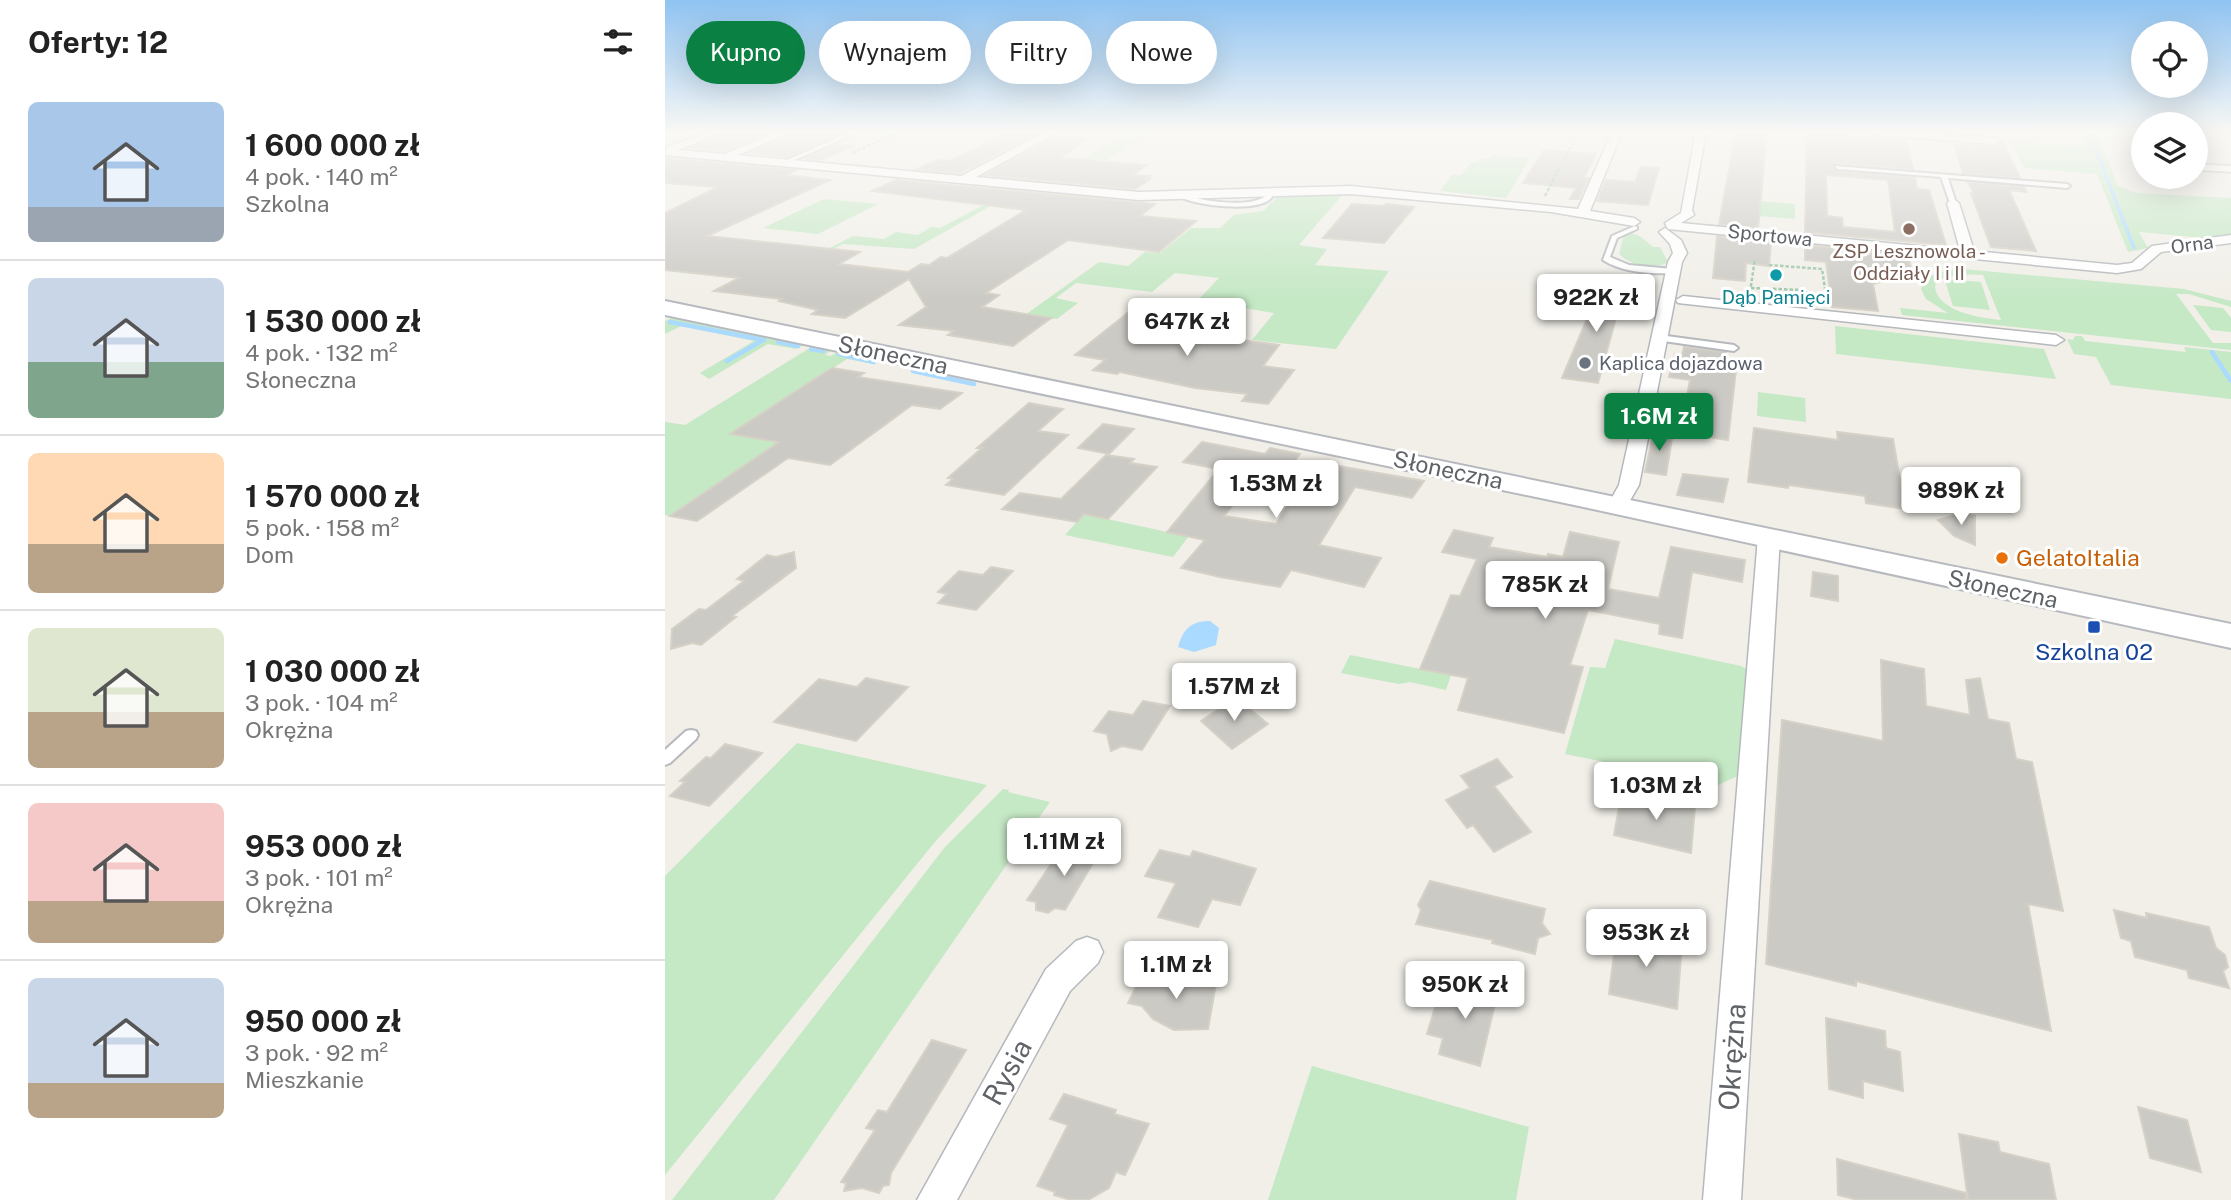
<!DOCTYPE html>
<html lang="pl">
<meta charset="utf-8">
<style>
body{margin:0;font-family:"Public Sans",sans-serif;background:#f2f2f2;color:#222;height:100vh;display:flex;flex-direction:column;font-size:26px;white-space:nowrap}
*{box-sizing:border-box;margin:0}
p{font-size:23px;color:#767676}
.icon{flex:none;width:38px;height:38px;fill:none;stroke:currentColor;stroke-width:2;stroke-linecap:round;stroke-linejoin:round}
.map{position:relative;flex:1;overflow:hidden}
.drawer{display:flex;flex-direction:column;background:#fff;width:665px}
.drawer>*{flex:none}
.guide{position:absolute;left:21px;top:21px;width:665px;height:63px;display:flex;gap:14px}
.buttons{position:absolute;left:1466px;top:21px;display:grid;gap:14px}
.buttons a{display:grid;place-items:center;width:77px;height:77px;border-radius:50%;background:#fff;box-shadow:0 7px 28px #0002;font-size:35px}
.price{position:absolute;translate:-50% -60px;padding:0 16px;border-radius:7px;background:#fff;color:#222;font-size:23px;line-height:46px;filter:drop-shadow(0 2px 4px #0008)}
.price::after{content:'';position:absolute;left:50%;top:42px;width:21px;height:16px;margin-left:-10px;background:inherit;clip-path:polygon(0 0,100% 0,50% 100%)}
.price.current{background:#0b8043;color:#fff}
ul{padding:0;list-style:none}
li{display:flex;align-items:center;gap:21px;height:175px;padding:0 28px}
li+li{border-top:2px solid #e0e0e0}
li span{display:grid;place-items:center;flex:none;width:196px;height:140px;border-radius:10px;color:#555}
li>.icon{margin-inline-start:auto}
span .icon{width:84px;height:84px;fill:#fffc;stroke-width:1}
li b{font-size:30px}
h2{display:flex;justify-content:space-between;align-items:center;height:84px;padding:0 28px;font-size:30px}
.chip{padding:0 24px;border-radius:32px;background:#fff;box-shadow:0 7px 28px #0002;font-size:24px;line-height:63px}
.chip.current{background:#0b8043;color:#fff}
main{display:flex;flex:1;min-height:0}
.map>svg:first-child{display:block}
.green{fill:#c5e8c5;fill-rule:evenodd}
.water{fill:#aadaff}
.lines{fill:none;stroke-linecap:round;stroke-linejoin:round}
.stream-far1{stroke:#aadaff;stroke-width:3.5}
.stream{stroke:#aadaff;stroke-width:4.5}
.building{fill:#cccac5;stroke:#d6d1c6;stroke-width:2;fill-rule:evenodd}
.lane-casing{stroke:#b5b8bc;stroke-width:4}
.street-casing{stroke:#b5b8bc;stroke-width:3}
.secondary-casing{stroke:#b6babf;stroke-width:4}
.path{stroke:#9cc7a9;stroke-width:2.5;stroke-dasharray:3.5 2;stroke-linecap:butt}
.lane{fill:#fff;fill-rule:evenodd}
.street{fill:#fff;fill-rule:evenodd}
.secondary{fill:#fff;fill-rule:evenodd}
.education-dot{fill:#8d6e63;stroke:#fff;stroke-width:2.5}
.culture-dot{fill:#0f9aa8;stroke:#fff;stroke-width:2.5}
.worship-dot{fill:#6b7280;stroke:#fff;stroke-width:2.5}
.food-dot{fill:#e8710a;stroke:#fff;stroke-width:2.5}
.transit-dot{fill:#1a4fb4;stroke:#fff;stroke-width:2.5}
.labels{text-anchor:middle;stroke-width:6;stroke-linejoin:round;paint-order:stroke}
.far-street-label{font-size:19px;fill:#5f6368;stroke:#fff}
.far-education-label{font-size:19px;fill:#785e54;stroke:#fff}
.far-culture-label{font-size:19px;fill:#0d838f;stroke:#fff}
.far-worship-label{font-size:19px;fill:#5b616d;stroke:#fff;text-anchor:start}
.street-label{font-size:23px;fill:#5f6368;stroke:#fff}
.food-label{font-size:23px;fill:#c56008;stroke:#fff;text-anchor:start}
.transit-label{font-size:23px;fill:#164399;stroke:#fff}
.near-street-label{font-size:28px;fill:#5f6368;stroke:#fff}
</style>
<main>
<section class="drawer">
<h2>Oferty: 12<svg class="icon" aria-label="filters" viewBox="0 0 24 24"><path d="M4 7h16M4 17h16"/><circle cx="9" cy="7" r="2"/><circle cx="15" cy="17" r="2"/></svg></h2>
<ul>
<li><span style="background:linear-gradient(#a9c7e8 75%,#9aa5b1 0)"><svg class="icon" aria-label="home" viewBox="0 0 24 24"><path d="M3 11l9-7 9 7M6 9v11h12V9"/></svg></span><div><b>1 600 000 zł</b><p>4 pok. · 140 m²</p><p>Szkolna</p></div></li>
<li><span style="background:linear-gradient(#c9d6e8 60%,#7fa58c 0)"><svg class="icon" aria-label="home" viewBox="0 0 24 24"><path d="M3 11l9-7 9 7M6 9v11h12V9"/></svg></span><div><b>1 530 000 zł</b><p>4 pok. · 132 m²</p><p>Słoneczna</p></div></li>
<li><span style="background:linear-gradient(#ffd9b3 65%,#b9a48a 0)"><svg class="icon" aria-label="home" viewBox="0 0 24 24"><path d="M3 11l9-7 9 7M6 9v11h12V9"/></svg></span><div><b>1 570 000 zł</b><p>5 pok. · 158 m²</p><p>Dom</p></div></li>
<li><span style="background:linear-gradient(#dfe7d0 60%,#b9a48a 0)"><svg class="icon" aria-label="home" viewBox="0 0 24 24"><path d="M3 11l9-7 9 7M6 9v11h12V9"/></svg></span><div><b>1 030 000 zł</b><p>3 pok. · 104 m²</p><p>Okrężna</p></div></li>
<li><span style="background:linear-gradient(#f6c9c9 70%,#b9a48a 0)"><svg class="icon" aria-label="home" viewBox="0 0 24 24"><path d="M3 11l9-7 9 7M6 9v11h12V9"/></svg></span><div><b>953 000 zł</b><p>3 pok. · 101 m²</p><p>Okrężna</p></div></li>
<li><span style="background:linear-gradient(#c9d6e8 75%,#b9a48a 0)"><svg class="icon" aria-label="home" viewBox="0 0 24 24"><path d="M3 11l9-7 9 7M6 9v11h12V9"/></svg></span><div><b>950 000 zł</b><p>3 pok. · 92 m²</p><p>Mieszkanie</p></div></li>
</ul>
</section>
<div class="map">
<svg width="1566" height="1200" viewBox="0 0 1566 1200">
<rect width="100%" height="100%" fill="#f1efe8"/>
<g class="green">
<polygon points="464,132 486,132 442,160 419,159"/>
<polygon points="1417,132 1479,132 1479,140 1435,137 1452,185 1471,193 1566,198 1566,234 1539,238 1474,232 1483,248 1463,252 1432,174 1359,168 1346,141 1420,147"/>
<polygon points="828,155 865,158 841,198 775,191 787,175 796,175 806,162 812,162 814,159 826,159"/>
<polygon points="349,189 356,189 249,249 178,244 166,250 161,250 188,236 219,239 231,232 253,235 266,227 275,228"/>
<polygon points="679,193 634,245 662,249 650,265 724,271 671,349 587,340 609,313 533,300 554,278 510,273 487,292 411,283 391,298 413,303 392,319 360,315 434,262 463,266 480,252 495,253 526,228 555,228 569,215 598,211 615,194"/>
<polygon points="159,199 213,204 153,234 98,228"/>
<polygon points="1084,200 1130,204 1130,219 1082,215"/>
<path d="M963,232L975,236L988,247H995L1003,262C989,271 965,265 954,254L959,235Z"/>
<path d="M1297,269L1519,289L1566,301V307L1524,294H1511L1548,343H1566V350L1237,315L1235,308L1283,313L1261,299L1256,289C1262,271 1280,271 1297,269ZM1293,274L1318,275L1336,320C1316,318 1273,312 1270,287L1271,282L1279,278L1288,306L1325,310L1316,282L1280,279Z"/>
<polygon points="1528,305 1558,308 1566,318 1566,332 1546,330"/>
<polygon points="7,318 139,345 131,349 103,344 44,379 35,373 89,341 16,326 0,334 0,321"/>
<polygon points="1170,326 1379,349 1391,379 1171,354"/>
<polygon points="1410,336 1417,336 1420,341 1521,352 1519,347 1566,352 1566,399 1446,385 1431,357 1409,354 1402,339 1408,340"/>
<polygon points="148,346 166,350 160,355 166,356 174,351 215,360 209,364 182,359 66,434 114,443 5,516 0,515 0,422 20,425"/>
<polygon points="1093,392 1140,398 1141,422 1092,416"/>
<polygon points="419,514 507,533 535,521 508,557 400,535"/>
<polygon points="950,639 1076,666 1084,671 1075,775 1053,785 900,754 925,667 940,668"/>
<polygon points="685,655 786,675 781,690 745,682 734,684 676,673"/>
<polygon points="132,743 322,785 269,843 0,1175 0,876"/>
<polygon points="338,789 344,790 343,792 385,802 109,1200 7,1200 280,847"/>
<polygon points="647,1066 864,1127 851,1200 603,1200"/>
</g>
<path class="water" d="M545,621L554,628L551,645L529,652L513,647C518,629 526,621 545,621Z"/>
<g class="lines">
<polyline class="stream-far1" points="1424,132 1469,248"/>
<g class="stream">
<polyline points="5,322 99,340"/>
<polyline points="113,342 133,346"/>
<polyline points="146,349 158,351"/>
<polyline points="1547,352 1566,381"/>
<polyline points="174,354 209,362"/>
<polyline points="62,361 98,340"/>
<polyline points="248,371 309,384"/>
</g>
</g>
<g class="building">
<polygon points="63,132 107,132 59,151 24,148"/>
<polygon points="130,132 179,132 122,157 84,153"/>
<polygon points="1071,132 1102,132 1093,228 1054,224"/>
<polygon points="340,134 369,135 295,173 252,169 272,160 285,161"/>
<path d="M1142,134L1241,140L1248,169L1170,163L1168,167L1172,172L1250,178L1252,189L1264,190L1281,245L1140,232ZM1161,175L1223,180L1230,232L1178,227L1177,218L1162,216Z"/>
<polygon points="391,137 422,139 395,158 482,165 468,175 485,176 481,179 485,179 470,189 320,175"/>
<polygon points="1337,141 1355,178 1298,173 1289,144 1330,147"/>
<polygon points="172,144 190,146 155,160 139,159"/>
<polygon points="879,150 931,154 919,178 924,178 914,199 905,199 911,188 858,183"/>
<polygon points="0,158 132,170 120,175 165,180 42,236 195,252 174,264 243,272 256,264 264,265 276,257 282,258 361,210 207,191 231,180 490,204 475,216 531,221 494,252 403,240 321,293 334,295 317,307 386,318 348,346 283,335 289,331 234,325 261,307 244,279 180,318 147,314 153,310 114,301 117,299 49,291 74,278 0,270 0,213 53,187 0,183"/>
<polygon points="976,167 994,168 983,205 932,201 941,180 970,182"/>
<polygon points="1303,182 1359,187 1362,192 1344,190 1371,251 1326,247 1306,193 1309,194"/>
<polygon points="687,204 719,206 721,204 749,207 719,243 658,238"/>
<polygon points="1052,236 1106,242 1104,266 1081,263 1080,281 1048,278"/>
<polygon points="1140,245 1243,255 1247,272 1223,269 1225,279 1208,284 1213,311 1167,307 1161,262 1140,260"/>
<polygon points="947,276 961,282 933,383 897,378 939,279"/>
<polygon points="465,311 515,317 501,330 614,345 598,366 629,370 603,404 577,401 582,394 530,388 455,372 452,374 428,370 440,360 410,355"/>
<polygon points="1019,347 1061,352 1060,360 1072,361 1063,440 1015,433 1025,380 1004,377 1010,354 1017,355"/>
<polygon points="167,368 199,373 193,377 297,393 275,409 247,405 165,465 123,458 32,521 5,516 114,442 65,434"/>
<polygon points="364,403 398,409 373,431 403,435 339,495 281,485 288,479 283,478 317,448 312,448"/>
<polygon points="438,424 469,429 444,454 413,448"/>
<polygon points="1089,428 1173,440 1172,432 1228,439 1240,509 1201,503 1200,496 1124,485 1123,488 1083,482"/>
<polygon points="989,430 1008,432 1001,475 980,472"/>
<polygon points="537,442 600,454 605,448 635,454 619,475 595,471 559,516 611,524 645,473 671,477 673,466 759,481 747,498 690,487 654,545 716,558 699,587 626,570 615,587 555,577 516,568 540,540 502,532 554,469 518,462"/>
<polygon points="441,455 469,459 465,463 492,467 443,519 419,514 412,522 337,509 355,493 396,499"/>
<polygon points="1018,474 1063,479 1058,502 1012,495"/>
<polygon points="1294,514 1310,516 1310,545 1289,536 1273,520"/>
<polygon points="789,530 828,538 824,547 882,557 883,554 898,557 905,532 954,542 943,589 994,598 1006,547 1080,560 1077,582 1027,572 1017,638 994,634 995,624 923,610 905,665 918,667 899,733 793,710 803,678 755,669 786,595 795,596 812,559 777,552"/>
<polygon points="129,552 131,568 67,616 71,617 36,645 27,643 6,649 7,629 34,609 41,610 79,581 72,579 102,555 111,557"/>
<polygon points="326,567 348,571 311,610 273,603 282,594 273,592 294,571 318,575"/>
<polygon points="1148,572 1173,576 1173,601 1146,596"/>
<polygon points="1216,660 1259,669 1261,706 1305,715 1301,680 1315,678 1323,719 1344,723 1351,759 1367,762 1398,911 1363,904 1386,1031 1191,981 1191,986 1101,964 1117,720 1218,741"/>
<polygon points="201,678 243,687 191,741 109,722 154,679 192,687"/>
<polygon points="571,698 603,724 567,749 536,721"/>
<polygon points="478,701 505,706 477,750 457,746 446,751 442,734 429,731 444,711 468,715"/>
<polygon points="60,744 97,753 44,806 5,796 20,782 15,781 41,757 46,758"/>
<polygon points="832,759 847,777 829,786 866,832 829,852 808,825 802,828 781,800 805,788 796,776"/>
<polygon points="957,791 1030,807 1026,853 949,835"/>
<polygon points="406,841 435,847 425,863 428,863 400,910 390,908 383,913 371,910 371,902 362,900 392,855 397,856"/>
<polygon points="495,850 525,857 528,851 591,869 575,905 547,899 533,927 493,917 511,883 480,876"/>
<polygon points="765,881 880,909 877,923 885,934 873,938 870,954 827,943 828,940 751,924 756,910 753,905"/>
<polygon points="1449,910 1482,918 1481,913 1544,927 1551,948 1560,955 1563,967 1558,971 1564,988 1524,978 1522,970 1470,957 1466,941 1456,938"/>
<polygon points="952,929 1017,943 1012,1009 944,994"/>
<polygon points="479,971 508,979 552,978 543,1029 509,1030 488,1019 477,1006 463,1003"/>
<polygon points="795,976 830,985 826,1003 830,1004 815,1066 774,1054 778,1038 762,1034 771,1004 782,1007 786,992 790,993"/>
<polygon points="1161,1018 1220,1031 1221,1048 1235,1052 1238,1091 1198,1081 1198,1098 1164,1089"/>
<polygon points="267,1040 301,1050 226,1173 224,1185 218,1186 214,1193 197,1188 179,1191 181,1183 176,1182 210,1130 201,1128 213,1110 222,1112"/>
<polygon points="399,1094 451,1110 449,1114 484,1124 460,1175 451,1172 444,1188 423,1200 406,1200 389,1195 390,1192 372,1186 403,1125 385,1119"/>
<polygon points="1473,1107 1522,1120 1536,1172 1485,1158"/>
<polygon points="1294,1134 1333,1142 1335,1152 1384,1164 1391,1200 1303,1200"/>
<polygon points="1172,1159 1301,1193 1301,1200 1193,1200 1173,1195"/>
</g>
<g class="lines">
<g class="lane-casing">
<g id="lane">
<polygon points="186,132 194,132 120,164 115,163"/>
<polygon points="1170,166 1402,184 1405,186 1402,188 1283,178 1291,203 1288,205 1285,203 1276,177 1172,169"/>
<path d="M608,189L611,191C609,194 607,198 604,200C589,212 529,206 514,196L517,194C536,201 576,207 595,199C601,197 604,193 608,189Z"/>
<path d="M970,226L972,227V229L952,238L945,257L964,265L1008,269H1011V273C988,274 958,273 938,260L947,236Z"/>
<polygon points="994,335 1069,345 1073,348 1069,351 991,340 991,336"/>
<polygon points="26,730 31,731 33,735 31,739 5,763 0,765 0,750 21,731"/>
</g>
</g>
<g class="street-casing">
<g id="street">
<polygon points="43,132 58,132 13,150 59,154 114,132 128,132 73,155 296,176 381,132 394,132 311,177 474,192 686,186 913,209 947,132 957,132 925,211 969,218 975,222 969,226 886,212 686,194 474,200 0,155 2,147"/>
<polygon points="1031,132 1041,132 1027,210 1029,215 1016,223 1295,250 1282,203 1288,199 1294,203 1309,251 1452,265 1467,263 1487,246 1566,235 1566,243 1496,252 1476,269 1452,273 1003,229 1000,223 1016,213"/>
<polygon points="1206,132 1252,132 1330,138 1335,141 1330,144 1211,135"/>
<polygon points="1531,164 1566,166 1566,172 1531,170"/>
<polygon points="1000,228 1016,240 1022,253 1017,262 974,485 960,509 946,509 943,505 954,485 1003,262 1008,253 1005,244 994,232"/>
<polygon points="1018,296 1391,335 1399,340 1391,345 1013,303 1011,300"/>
<polygon points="1104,531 1111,532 1115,537 1076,1200 1038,1200 1093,537 1097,532"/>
<polygon points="422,937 433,941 438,952 433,963 405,991 292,1200 252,1200 381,969 411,941"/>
</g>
</g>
<g class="secondary-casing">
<polygon id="secondary" points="0,301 1566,624 1566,648 914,506 0,315"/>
</g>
<g class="path">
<polyline points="912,135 913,132"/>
<polyline points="187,153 234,132"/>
<polyline points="899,160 908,143"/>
<polyline points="880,196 894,169"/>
<polyline points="1104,265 1157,269 1161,295"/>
<polyline points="1086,288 1137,290 1145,295"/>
<polyline points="1085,292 1090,259"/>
<polyline points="1145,293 1161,295 1161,300"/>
</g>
<use href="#lane" class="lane"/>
<use href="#street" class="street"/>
<use href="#secondary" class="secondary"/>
</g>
<linearGradient id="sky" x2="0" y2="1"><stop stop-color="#8fc3f1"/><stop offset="0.44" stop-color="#f9f8f5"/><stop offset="1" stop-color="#f9f8f5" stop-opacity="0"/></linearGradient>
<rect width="1566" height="300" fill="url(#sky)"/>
<circle class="education-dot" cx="1244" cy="229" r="7"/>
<circle class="culture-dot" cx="1111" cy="275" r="7"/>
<circle class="worship-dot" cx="920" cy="363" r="7"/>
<circle class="food-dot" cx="1337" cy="558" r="7"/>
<rect class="transit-dot" x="1422" y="620" width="14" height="14" rx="3.5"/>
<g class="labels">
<g class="far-street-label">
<text transform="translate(1105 235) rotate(6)" y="7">Sportowa</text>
<text transform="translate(1527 244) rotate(-8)" y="7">Orna</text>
</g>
<g class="far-education-label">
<text x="1244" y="258">ZSP Lesznowola -<tspan x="1244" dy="22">Oddziały I i II</tspan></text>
</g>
<g class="far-culture-label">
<text x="1111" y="304">Dąb Pamięci</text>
</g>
<g class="far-worship-label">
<text x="934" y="370">Kaplica dojazdowa</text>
</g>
<g class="street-label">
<text transform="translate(228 355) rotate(12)" y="8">Słoneczna</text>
<text transform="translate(783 470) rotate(12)" y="8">Słoneczna</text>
<text transform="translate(1338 589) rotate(12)" y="8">Słoneczna</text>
</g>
<g class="food-label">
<text x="1351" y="566">GelatoItalia</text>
</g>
<g class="transit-label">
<text x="1429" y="660">Szkolna 02</text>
</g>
<g class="near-street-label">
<text transform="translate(1067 1057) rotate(-86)" y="10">Okrężna</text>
<text transform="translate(342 1072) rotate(-61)" y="10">Rysia</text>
</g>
</g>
</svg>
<div class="buttons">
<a><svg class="icon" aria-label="locate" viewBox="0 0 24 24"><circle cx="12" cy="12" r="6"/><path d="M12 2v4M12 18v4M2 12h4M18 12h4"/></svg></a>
<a><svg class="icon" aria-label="layers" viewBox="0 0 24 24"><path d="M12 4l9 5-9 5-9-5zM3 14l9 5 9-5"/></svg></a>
</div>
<b class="price" style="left:931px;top:334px">922K zł</b>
<b class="price" style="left:522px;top:358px">647K zł</b>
<b class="price current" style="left:994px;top:453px">1.6M zł</b>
<b class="price" style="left:611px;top:520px">1.53M zł</b>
<b class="price" style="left:1296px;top:527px">989K zł</b>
<b class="price" style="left:880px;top:621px">785K zł</b>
<b class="price" style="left:569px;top:723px">1.57M zł</b>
<b class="price" style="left:991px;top:822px">1.03M zł</b>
<b class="price" style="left:399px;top:878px">1.11M zł</b>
<b class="price" style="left:981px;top:969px">953K zł</b>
<b class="price" style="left:511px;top:1001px">1.1M zł</b>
<b class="price" style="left:800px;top:1021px">950K zł</b>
<div class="guide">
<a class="chip current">Kupno</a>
<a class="chip">Wynajem</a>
<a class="chip">Filtry</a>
<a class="chip">Nowe</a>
</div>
</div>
</main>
